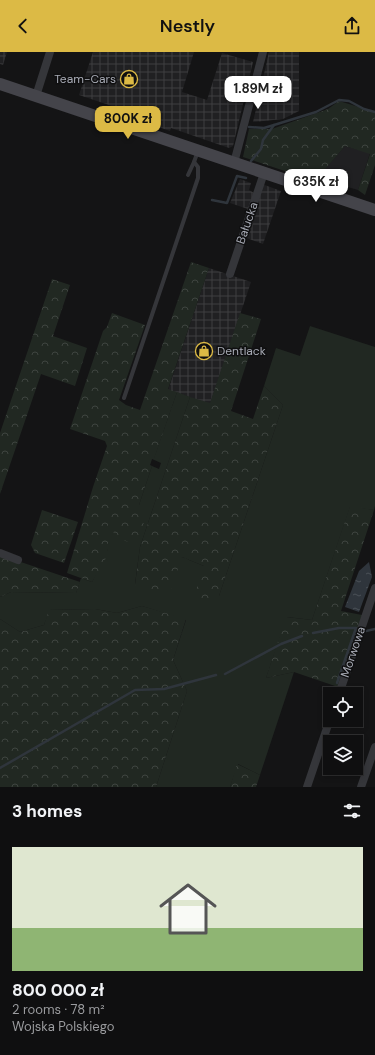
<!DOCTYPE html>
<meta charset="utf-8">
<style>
body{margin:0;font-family:"DM Sans",sans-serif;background:#1d1d1e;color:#f1f3f6;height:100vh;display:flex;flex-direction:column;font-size:15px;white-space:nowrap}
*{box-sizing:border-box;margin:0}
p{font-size:13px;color:#9b9c9f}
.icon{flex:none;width:22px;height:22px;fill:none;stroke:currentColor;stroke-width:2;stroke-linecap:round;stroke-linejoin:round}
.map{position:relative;height:735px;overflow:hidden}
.panel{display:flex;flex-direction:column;background:#0f0f10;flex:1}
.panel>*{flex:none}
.controls{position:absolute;left:323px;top:635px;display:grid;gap:8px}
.controls a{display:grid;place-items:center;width:40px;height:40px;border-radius:0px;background:#0f0f10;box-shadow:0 2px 6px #0003,0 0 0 1px #2f2f30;font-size:20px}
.price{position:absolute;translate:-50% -34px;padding:0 9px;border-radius:8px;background:#fff;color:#222;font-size:13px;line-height:26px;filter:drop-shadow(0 1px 2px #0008)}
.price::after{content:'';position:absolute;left:50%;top:24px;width:12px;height:9px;margin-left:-6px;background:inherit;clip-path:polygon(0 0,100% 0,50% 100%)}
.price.current{background:#dcba45;color:#111}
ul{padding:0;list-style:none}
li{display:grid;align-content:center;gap:8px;height:212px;padding:0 12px}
li span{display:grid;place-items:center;height:124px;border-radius:0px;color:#555}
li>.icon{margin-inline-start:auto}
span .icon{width:72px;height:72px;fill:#fffc;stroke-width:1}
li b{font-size:17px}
h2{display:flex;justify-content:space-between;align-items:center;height:48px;padding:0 12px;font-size:17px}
header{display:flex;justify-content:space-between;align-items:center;height:52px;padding:0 12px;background:#dcba45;color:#111;font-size:18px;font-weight:600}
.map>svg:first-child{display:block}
.built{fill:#202022}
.industrial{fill:url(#industrial-grid)}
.grass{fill:#212822}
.forest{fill:url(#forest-crowns)}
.water{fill:url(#water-ripples)}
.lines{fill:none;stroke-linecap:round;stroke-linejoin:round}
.stream{stroke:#2f353c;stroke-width:2.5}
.lane{stroke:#35363a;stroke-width:4}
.street{stroke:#35363a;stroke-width:8}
.secondary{stroke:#44444a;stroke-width:12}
.labels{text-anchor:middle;stroke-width:3;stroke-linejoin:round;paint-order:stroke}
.poi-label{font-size:12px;fill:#a7aab4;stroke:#0f0f10;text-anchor:end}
.street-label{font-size:12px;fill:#a7aab4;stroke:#0f0f10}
</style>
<header><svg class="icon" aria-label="back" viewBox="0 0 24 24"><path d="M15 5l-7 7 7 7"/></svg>Nestly<svg class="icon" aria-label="share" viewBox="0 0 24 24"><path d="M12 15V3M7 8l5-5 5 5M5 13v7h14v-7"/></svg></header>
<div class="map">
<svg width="375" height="735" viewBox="0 0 375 735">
<defs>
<pattern id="industrial-grid" width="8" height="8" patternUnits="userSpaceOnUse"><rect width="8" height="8" fill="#202022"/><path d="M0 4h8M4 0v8" fill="none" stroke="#3e3e40"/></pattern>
<pattern id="forest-crowns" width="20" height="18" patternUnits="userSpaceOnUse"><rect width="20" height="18" fill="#212822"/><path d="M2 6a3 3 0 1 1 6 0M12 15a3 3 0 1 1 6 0" fill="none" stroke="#3e4440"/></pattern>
<pattern id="water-ripples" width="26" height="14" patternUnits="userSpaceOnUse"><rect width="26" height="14" fill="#2f353c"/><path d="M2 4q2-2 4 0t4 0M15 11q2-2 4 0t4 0" fill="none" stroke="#4a5056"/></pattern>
</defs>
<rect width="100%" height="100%" fill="#141415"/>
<polygon class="built" points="345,94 370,101 358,138 317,126"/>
<g class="industrial">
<polygon points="0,0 7,0 3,13 0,12"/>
<polygon points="93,0 194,0 182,40 207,48 222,1 253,10 233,94 229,96 171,76 170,79 126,64 127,59 79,43"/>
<polygon points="269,0 299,0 299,59 283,67 253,70"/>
<polygon points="240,127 251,131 249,138 254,141 248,157 230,151"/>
<polygon points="262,132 281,139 263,192 244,185"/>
<polygon points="209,216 251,230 210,352 168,338"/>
</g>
<polygon class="grass" points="310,274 375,295 375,454 374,458 350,455 312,568 287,565 266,626 294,620 260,723 238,712 230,735 156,735 187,639 173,608 186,568 142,554 117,561 95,557 50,558 44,573 20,580 0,567 0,545 11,540 76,541 81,526 92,530 108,497 107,471 113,471 139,453 152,414 159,417 161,411 152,407 154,406 177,340 190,345 140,495 135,532 182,505 204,514 219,544 283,353 264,334 276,296 300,304"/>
<g class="forest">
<polygon points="339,49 375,60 375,113 365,143 358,138 370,102 345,94 315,129 243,105 249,77 272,77 328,57"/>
<polygon points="191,210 209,216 168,337 177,340 154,407 152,407 150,413 152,414 139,453 146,464 137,492 114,486 113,471 108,471 108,497 106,506 92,530 67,521 93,435 107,394 105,389 70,377 103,279 107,275 112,261 145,273 119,348 126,353 140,358"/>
<polygon points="52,227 70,233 53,284 87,296 75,334 41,322 0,442 0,381"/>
<polygon points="240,261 261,267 231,359 253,367 264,334 283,353 219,544 192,550 204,514 182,505 169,543 135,533 140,495 190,345 210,351"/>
<polygon points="350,454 374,458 341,559 362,563 338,635 294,620 266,626 286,565 312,568"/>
<polygon points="42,458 78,470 64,511 35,501 31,493"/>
<polygon points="0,503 80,530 76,541 11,540 0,545"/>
<polygon points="142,554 186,567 173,608 187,639 156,735 0,735 0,567 20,580 44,573 49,558 95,557 117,561"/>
<polygon points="237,712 260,723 256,735 230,735"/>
</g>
<polygon class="water" points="369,510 372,525 359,560 345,555 359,519"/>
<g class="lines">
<g class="stream">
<polyline points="249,75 264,76 274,73"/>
<polyline points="251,109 261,97 263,88 274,73 316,60 339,48 349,49 364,57 375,60"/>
<polyline points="212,148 227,151 237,124 246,126"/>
<polyline points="366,579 375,577"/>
<polyline points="313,581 339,576 356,576 337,631"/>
<polyline points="225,622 281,592 302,584"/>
<polyline points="0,716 135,638 164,637 216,623"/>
</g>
<g class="lane">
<polyline points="188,123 194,110 198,99"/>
<polyline points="340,144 344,130"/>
<polyline points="124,346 198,126 198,115 194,110"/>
</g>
<g class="street">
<polyline points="36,44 50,0"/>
<polyline points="234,111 263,0"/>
<polyline points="230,222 264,121"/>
<polyline points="0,501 18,508"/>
<polyline points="339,642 375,536"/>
<polyline points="307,735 330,667"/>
<polyline points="361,735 375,695"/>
</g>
<polyline class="secondary" points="0,32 375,158"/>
</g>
<defs>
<g id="shop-ring" transform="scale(0.9)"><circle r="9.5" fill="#0f0f10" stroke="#dcba45" stroke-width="1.5"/><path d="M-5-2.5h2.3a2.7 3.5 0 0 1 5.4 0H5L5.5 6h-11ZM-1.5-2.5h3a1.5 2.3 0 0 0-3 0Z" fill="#dcba45"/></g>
</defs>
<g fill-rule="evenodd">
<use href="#shop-ring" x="129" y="27"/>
<use href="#shop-ring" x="204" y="299"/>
</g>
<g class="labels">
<g class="poi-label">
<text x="116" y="31">Team-Cars</text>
<text x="217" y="303" text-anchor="start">Dentlack</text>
</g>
<g class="street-label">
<text transform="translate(247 171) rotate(-71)" y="4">Bałucka</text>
<text transform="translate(353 600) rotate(-71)" y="4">Morwowa</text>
</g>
</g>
</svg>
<div class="controls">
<a><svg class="icon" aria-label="locate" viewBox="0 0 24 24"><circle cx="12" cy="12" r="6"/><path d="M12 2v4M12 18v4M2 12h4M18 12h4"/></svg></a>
<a><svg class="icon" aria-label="layers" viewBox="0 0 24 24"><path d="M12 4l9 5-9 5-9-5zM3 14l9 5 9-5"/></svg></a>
</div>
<b class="price" style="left:258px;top:58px">1.89M zł</b>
<b class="price current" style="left:128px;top:88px">800K zł</b>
<b class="price" style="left:316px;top:151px">635K zł</b>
</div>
<section class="panel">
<h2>3 homes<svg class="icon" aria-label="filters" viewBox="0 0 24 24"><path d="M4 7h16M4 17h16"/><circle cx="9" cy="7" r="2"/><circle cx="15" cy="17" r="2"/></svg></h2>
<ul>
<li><span style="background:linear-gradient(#dfe7d0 65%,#8fb573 0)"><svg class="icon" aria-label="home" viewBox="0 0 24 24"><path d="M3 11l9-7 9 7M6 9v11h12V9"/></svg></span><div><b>800 000 zł</b><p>2 rooms · 78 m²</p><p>Wojska Polskiego</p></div></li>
</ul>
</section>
